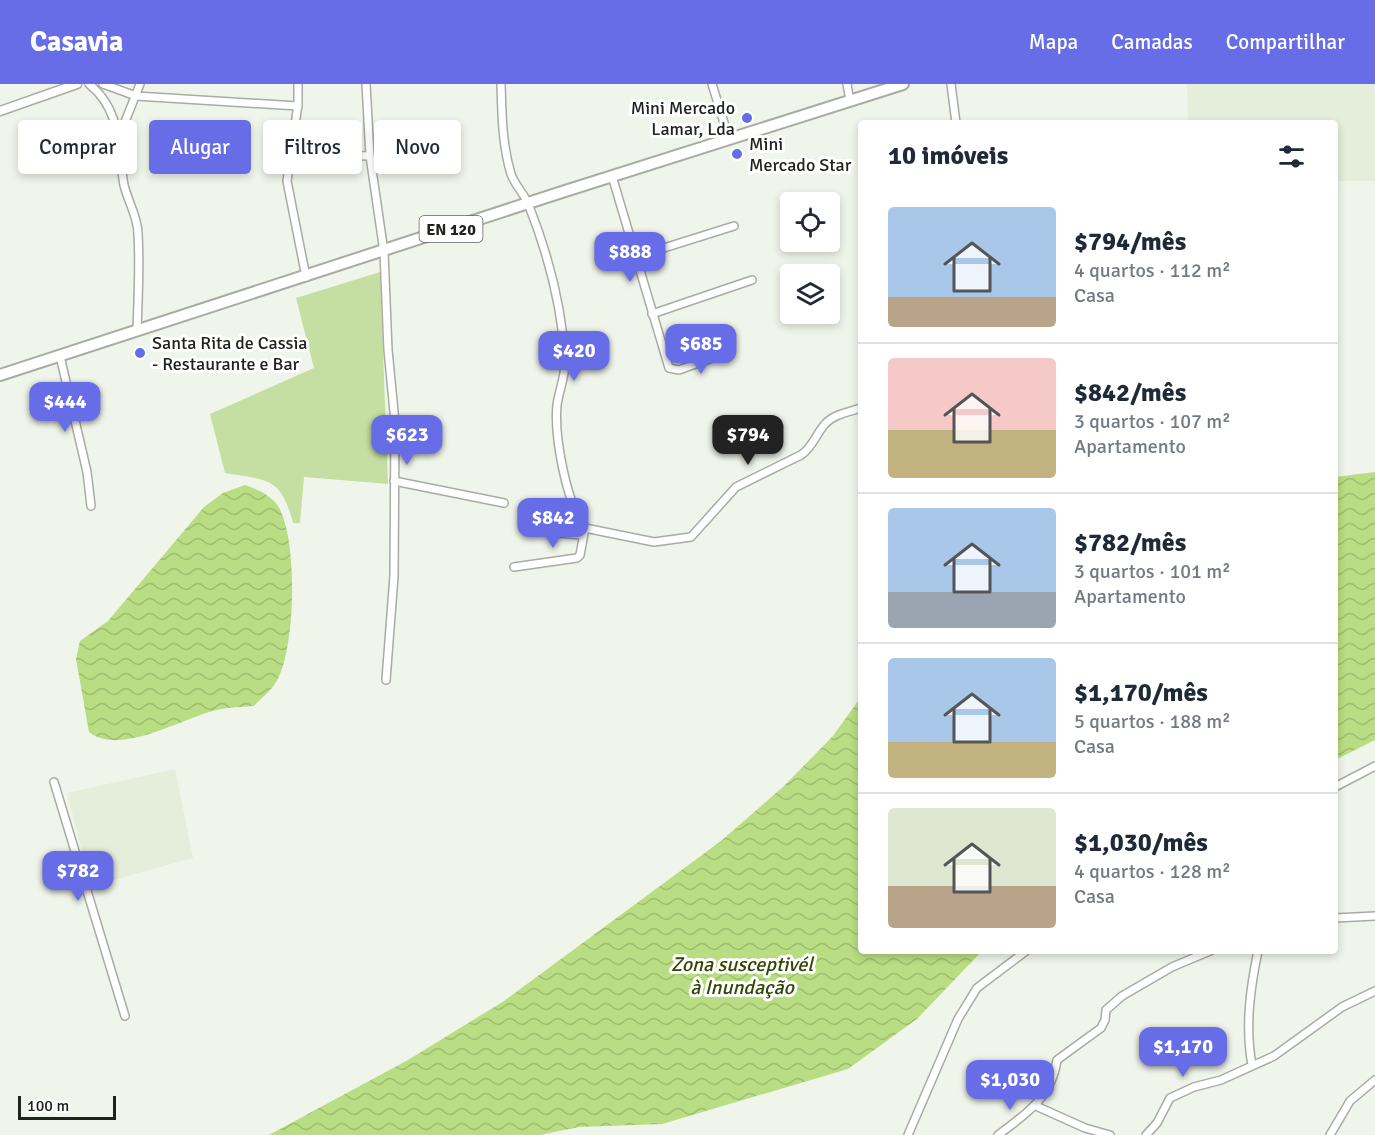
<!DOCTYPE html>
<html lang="pt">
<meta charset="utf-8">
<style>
body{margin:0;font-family:Signika,sans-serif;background:#f2f2f3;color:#1f2937;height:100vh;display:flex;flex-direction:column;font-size:22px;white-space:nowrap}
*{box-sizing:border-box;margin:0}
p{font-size:20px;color:#747a83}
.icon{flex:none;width:33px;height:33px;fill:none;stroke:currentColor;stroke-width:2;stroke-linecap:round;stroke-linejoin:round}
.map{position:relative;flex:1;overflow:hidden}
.sheet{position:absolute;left:858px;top:36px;width:480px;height:834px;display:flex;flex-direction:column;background:#fff;border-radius:6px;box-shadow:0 3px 9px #0003}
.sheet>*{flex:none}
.hud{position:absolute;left:18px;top:36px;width:570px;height:54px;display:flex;gap:12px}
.controls{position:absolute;left:780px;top:108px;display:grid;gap:12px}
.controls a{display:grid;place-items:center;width:60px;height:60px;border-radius:6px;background:#fff;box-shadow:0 3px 9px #0003;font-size:30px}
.scale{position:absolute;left:18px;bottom:15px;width:98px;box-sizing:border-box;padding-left:6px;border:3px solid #20221e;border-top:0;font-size:16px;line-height:21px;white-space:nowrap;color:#20221e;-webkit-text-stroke:4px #fff;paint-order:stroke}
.price{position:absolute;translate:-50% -51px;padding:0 14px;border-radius:12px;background:#666de6;color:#fff;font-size:20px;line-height:39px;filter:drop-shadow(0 2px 3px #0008)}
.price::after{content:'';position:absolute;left:50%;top:36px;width:18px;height:14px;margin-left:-9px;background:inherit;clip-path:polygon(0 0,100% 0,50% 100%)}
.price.current{background:#222;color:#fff}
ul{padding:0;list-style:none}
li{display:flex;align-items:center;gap:18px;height:150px;padding:0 30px}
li+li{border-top:2px solid #e0e1e3}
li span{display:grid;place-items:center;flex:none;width:168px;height:120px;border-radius:6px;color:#555}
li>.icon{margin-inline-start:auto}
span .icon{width:72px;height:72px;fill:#fffc;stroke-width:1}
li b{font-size:26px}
h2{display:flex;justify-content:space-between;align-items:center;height:72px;padding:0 30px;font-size:26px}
.chip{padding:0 21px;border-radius:6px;background:#fff;box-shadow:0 3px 9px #0003;font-size:21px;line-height:54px}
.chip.current{background:#666de6;color:#fff}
header{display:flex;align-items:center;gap:36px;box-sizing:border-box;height:84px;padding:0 30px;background:#666de6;color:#fff}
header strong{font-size:28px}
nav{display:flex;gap:33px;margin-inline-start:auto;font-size:21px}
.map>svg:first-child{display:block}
.built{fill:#e5eddb}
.park{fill:#c5dfa3}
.water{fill:url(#water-waves)}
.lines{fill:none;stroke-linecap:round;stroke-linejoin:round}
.minor-casing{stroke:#a8aca2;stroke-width:10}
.tertiary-casing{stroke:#a8aca2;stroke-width:11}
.primary-casing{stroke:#a8aca2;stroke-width:14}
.minor{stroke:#fff;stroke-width:7}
.tertiary{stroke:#fff;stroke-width:8}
.primary{stroke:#fff;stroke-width:10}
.poi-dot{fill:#666de6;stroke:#fff;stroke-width:2}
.labels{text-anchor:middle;stroke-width:6;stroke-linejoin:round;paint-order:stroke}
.shield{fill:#fff;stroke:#636462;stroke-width:1.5}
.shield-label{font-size:16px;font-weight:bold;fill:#20221e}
.poi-label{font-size:18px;fill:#20221e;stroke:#fff;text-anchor:start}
.water-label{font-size:20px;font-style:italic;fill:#324703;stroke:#fff}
</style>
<header>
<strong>Casavia</strong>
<nav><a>Mapa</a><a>Camadas</a><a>Compartilhar</a></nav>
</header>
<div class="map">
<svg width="1375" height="1051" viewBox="0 0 1375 1051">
<defs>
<pattern id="water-waves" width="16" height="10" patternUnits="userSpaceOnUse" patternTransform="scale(1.5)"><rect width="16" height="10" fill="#b8dd82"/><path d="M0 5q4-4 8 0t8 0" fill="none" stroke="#9ebd70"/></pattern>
</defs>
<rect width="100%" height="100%" fill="#f0f5eb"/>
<g class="built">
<polygon points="1187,0 1375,0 1375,97 1335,97 1335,39 1188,39"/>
<polygon points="175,685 193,774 91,802 67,709"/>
</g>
<path class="park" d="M380,188L388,400L304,393L300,439H293C281,393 268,396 225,389L210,330L314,284L296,214Z"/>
<g class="water">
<polygon points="1375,388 1375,656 1335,676 1335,393"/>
<path d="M245,401C256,405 267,409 276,419C299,449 296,567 276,598C271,607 261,614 254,622C242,623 229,623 217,626C184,633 120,673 89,648L76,575L80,557L108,537L204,423L223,409Z"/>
<polygon points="861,613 861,867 982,867 917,935 848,985 662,1040 579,1043 540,1051 269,1051 408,976 504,917 721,757 784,702 833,652"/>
</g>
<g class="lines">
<g class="minor-casing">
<g id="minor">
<path d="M89,0C122,26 117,63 124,101C128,118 138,133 138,150C140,182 138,215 137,247"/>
<polyline points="103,0 136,12 298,22"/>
<polyline points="298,0 298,20 287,97 306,193"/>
<polyline points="366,0 370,72 384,168 388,266 395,338 394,492 386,596"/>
<path d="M501,0C502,31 502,60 511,90C515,102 525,110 529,122C548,170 562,224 565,276C566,291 559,306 557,321C554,352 566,418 585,444L654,458L691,453L736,403L801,371C813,363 816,350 825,340C834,330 849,328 861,324"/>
<polyline points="712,0 729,55"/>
<polyline points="847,0 850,17"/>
<polyline points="951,0 956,39"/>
<polyline points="119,53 140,0"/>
<polyline points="326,71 370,72"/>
<polyline points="612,92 669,284 679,286 723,270"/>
<polyline points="635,173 734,142"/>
<polyline points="652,230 752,196"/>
<polyline points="60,272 87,388 91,422"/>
<polyline points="394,397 504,419"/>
<polyline points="558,449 582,451"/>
<polyline points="514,483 577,474 580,471 585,444"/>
<polyline points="54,698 125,932"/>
<polyline points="1335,703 1375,682"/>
<polyline points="1335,834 1375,832"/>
<path d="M1252,981C1245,943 1250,905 1258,867"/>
<polyline points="1036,1022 1085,1044 1110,1051"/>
<polyline points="908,1051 958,935 977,904 1026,867"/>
<path d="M998,1051C1025,1031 1052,1013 1057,976L1101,944L1105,936L1106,926L1122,912L1172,883L1210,867"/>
<polyline points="1146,1051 1157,1039 1170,1014 1194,1003 1221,996 1274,972 1342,923 1375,907"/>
<polyline points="1330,1051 1350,1017 1375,996"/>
</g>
</g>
<g class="tertiary-casing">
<polyline id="tertiary" points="0,27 77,0"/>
</g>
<g class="primary-casing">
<polyline id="primary" points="0,291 562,108 903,0"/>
</g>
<use href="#minor" class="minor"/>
<use href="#tertiary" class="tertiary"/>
<use href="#primary" class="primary"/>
</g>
<g class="poi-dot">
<circle cx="747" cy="34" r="6"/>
<circle cx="737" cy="70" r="6"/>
<circle cx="140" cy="269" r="6"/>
</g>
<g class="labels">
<rect class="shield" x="419.5" y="132" width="63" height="26" rx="4.5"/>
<g class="shield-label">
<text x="451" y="151">EN 120</text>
</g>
<g class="poi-label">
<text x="735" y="30" text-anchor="end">Mini Mercado<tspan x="735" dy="21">Lamar, Lda</tspan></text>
<text x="749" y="66">Mini<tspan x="749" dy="21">Mercado Star</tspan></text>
<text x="152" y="265">Santa Rita de Cassia<tspan x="152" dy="21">- Restaurante e Bar</tspan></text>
</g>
<g class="water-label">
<text x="742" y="887">Zona susceptivél<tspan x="742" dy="23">à Inundação</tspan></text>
</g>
</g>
</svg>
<div class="controls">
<a><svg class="icon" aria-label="locate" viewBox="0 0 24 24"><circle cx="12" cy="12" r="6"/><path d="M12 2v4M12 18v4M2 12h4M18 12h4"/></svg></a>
<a><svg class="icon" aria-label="layers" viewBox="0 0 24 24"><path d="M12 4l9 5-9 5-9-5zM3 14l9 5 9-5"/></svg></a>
</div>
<div class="scale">100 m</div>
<b class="price" style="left:630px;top:199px">$888</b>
<b class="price" style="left:701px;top:291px">$685</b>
<b class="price" style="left:574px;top:298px">$420</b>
<b class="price" style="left:65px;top:349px">$444</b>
<b class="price" style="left:407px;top:382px">$623</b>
<b class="price current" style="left:748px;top:382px">$794</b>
<b class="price" style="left:553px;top:465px">$842</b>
<b class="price" style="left:78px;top:818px">$782</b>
<b class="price" style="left:1183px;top:994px">$1,170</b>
<b class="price" style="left:1010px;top:1027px">$1,030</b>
<div class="hud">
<a class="chip">Comprar</a>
<a class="chip current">Alugar</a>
<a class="chip">Filtros</a>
<a class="chip">Novo</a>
</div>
<section class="sheet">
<h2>10 imóveis<svg class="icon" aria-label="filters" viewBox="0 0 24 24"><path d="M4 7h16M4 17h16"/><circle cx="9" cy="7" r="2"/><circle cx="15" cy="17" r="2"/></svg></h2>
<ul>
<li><span style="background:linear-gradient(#a9c7e8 75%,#b9a48a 0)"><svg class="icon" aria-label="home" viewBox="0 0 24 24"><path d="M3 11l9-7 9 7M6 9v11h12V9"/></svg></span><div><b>$794/mês</b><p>4 quartos · 112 m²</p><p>Casa</p></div></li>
<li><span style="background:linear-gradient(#f6c9c9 60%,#c2b280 0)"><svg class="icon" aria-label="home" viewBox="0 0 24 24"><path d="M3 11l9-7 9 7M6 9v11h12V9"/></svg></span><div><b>$842/mês</b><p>3 quartos · 107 m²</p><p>Apartamento</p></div></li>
<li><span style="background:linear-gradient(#a9c7e8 70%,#9aa5b1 0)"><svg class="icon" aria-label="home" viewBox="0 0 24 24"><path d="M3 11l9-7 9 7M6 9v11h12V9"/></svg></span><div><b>$782/mês</b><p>3 quartos · 101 m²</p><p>Apartamento</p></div></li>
<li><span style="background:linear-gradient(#a9c7e8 70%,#c2b280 0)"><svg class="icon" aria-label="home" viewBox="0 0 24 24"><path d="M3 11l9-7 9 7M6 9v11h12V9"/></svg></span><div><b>$1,170/mês</b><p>5 quartos · 188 m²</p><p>Casa</p></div></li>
<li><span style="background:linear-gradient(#dfe7d0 65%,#b9a48a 0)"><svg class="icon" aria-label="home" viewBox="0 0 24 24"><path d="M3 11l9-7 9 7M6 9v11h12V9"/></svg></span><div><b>$1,030/mês</b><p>4 quartos · 128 m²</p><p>Casa</p></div></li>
</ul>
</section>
</div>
